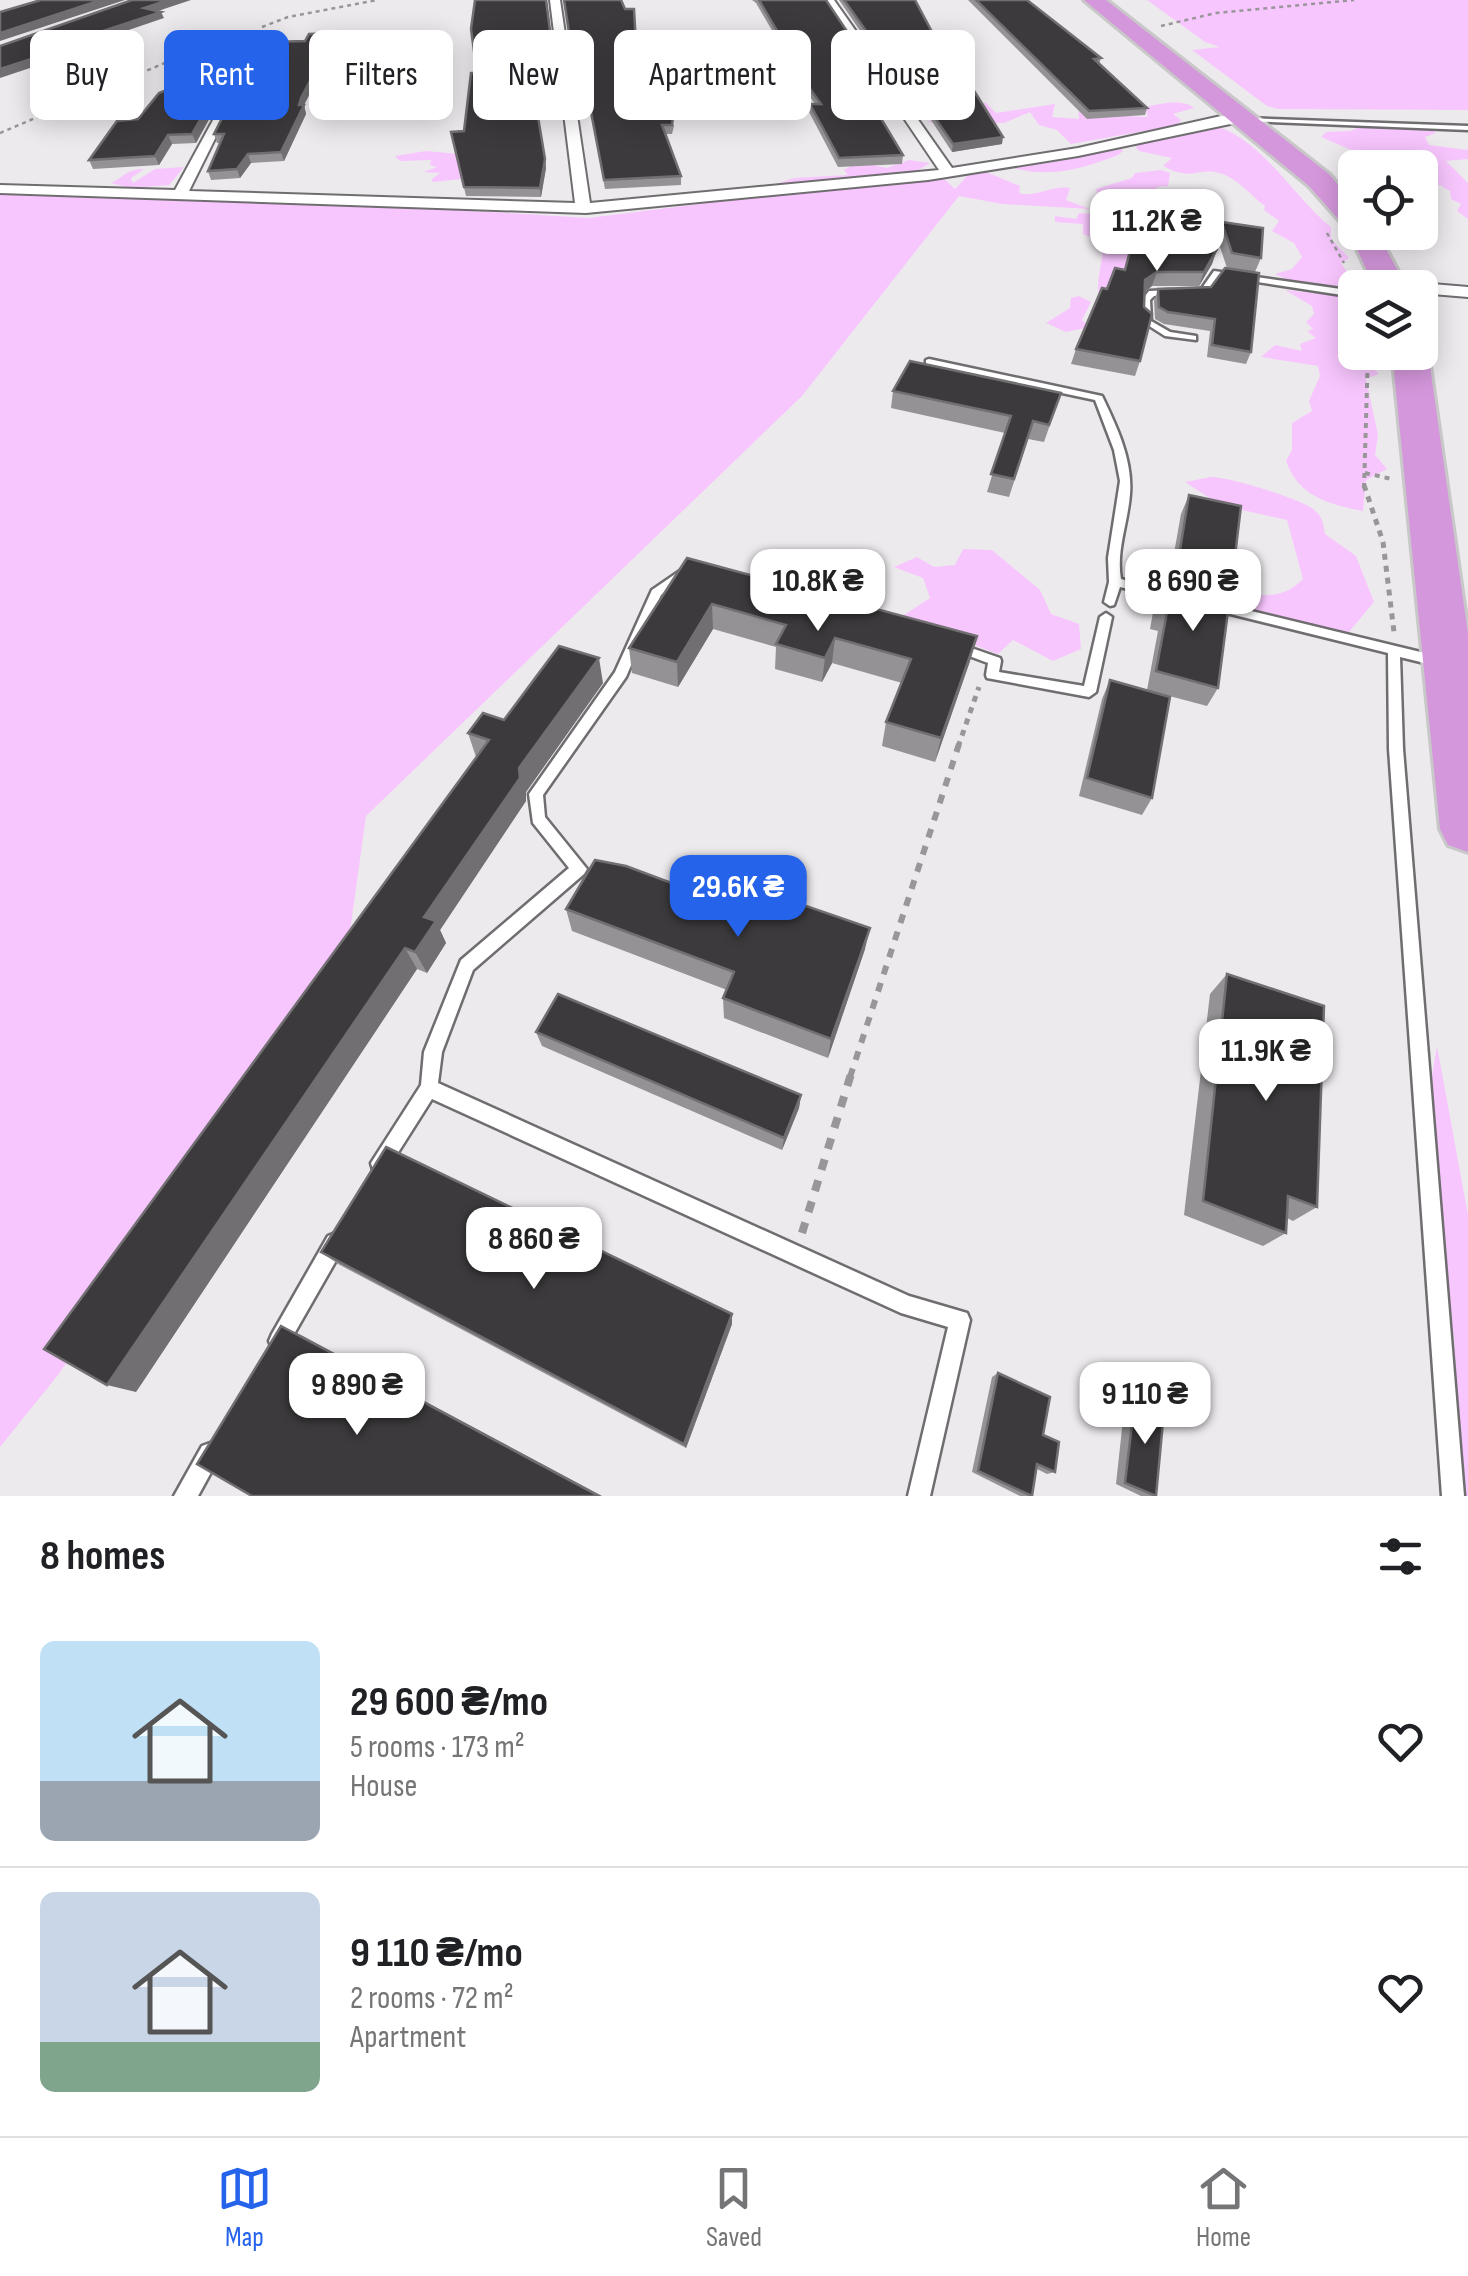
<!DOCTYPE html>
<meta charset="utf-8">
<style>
body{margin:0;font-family:"Sofia Sans Condensed",sans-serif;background:#f2f2f2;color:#202124;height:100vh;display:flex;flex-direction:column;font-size:38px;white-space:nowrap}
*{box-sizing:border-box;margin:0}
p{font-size:32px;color:#757577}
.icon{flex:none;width:55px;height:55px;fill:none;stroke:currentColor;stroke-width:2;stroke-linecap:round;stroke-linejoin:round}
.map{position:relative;height:1496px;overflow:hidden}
.side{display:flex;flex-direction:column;background:#fff;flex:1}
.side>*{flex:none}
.guide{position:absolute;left:30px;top:30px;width:1410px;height:90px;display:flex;gap:20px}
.tools{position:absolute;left:1338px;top:150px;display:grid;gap:20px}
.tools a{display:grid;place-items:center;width:100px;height:100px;border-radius:15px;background:#fff;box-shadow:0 5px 25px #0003;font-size:50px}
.price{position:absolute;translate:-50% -85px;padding:0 22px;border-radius:20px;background:#fff;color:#222;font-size:32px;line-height:65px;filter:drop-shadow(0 2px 5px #0008)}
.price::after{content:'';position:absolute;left:50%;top:60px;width:30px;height:22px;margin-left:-15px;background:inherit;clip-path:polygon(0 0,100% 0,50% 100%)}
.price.current{background:#2563eb;color:#fff}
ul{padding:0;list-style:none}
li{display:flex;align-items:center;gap:30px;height:250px;padding:0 40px}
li+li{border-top:2px solid #e0e0e0}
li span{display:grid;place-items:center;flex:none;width:280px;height:200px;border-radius:15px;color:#555}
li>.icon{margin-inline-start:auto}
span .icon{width:120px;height:120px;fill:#fffc;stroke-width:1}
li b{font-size:42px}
h2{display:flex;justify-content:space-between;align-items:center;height:120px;padding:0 40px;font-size:42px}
.pill{padding:0 35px;border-radius:15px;background:#fff;box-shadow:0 5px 25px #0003;font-size:35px;line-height:90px}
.pill.current{background:#2563eb;color:#fff}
.tab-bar{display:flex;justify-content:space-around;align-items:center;height:140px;border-top:2px solid #e0e0e0;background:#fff;font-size:28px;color:#757577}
.tab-bar a{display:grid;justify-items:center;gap:5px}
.tab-bar .current{color:#2563eb}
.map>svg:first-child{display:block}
.green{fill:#f8c6fe}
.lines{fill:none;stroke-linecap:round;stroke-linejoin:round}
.lane-casing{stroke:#706d70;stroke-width:5}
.street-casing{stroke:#706d70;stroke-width:4}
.highway-casing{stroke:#c9c8c9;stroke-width:6}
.path-far4{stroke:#989698;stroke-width:2.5;stroke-dasharray:4 4;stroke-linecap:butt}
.path-far3{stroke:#989698;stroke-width:4;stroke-dasharray:5 5;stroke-linecap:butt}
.path-far2{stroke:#989698;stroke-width:5;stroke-dasharray:6 6;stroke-linecap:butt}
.path-far1{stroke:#989698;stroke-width:6;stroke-dasharray:9 9;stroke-linecap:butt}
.path{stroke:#989698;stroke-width:8;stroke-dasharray:11 11;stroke-linecap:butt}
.lane{fill:#fff;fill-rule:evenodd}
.street{fill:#fff;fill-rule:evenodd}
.highway{fill:#d497db;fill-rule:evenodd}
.wall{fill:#949294}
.shaded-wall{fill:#716f71}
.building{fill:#3c3a3c;stroke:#716f71;stroke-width:2.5}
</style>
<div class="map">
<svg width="1468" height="1496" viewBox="0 0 1468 1496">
<rect width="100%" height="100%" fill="#edeaed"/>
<g class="green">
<polygon points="1147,0 1468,0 1468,110 1278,109 1267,106 1192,50 1220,47 1205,42"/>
<path d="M969,102L986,103L996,113L1055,104L1052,117L1079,119L1078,102L1102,115L1148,117L1145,107C1160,104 1183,98 1194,108L1173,114L1181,120L1178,125L1071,144L1057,130L1039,125L1030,112L1004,123L935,124L927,121L949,120L973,107L920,108Z"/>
<polygon points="1375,121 1433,131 1436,133 1425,137 1429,145 1468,150 1468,159 1446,161 1468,183 1468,219 1457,211 1461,204 1451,199 1450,191 1425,177 1420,168 1379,162 1321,137 1326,132 1350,131"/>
<path d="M1207,124C1259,133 1292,196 1331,227V239L1349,258L1341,263L1357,287L1355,291L1290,281L1275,274L1292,269L1302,257L1294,243L1272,231L1279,221L1264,210L1265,206C1250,195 1238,178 1219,173C1197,167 1193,182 1163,166L1172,158L1139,151L1131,141Z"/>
<path d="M1119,145L1123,151L1118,155C1083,169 1046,179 1010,167Z"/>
<polygon points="426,151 459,154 462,179 433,182 431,180 440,173 424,172 437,167 430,165 431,160 400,161 395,156"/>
<polygon points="909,160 930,163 915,172 771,186 794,178 848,175 844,170 858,162 887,168"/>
<path d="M184,167L169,185L131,188L111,183C122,179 125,169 144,169L131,178L133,183L155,169Z"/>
<path d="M1161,170L1170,173L1168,186L1156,187L1171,214L1125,232L1123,238L1141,252L1099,294C1095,277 1106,259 1101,241L1083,234V224L1055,222V216L1076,219L1079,213L1103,215L1096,189L1132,178L1135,173Z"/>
<path d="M986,172L1020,186L1019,193C1037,198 1051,185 1070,188L1066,200L1090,209L1002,204L959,196L802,396L366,816L346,960L58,1375L0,1447V192L278,199L588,218L939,174L955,189L969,174Z"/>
<path d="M1285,290L1355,298V352L1363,353L1365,361L1379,374L1366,379L1378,435L1375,455L1387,469L1366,480L1363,511C1328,504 1299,497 1286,461L1292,450V423L1312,411L1309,401L1320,376L1318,366L1261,357L1275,345L1302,351L1300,344L1316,338L1307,331L1313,329L1306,322L1314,314L1312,306Z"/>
<polygon points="1079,296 1091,302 1082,320 1090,327 1066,332 1046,323 1070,308 1071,298"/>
<path d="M1211,477C1230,477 1293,497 1310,507C1321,513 1324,523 1325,534L1356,556L1374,602L1349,632L1311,627L1211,598L1212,586C1244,594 1279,605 1303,579L1287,520L1220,505L1185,482Z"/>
<polygon points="963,549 992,550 1040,590 1051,614 1079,624 1081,649 1053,661 1013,640 998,654 901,617 930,598 923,578 894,567 917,557 934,567 955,565"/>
<polygon points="1437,1046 1468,1215 1468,1496 1463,1496 1454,1337 1428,1101"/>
</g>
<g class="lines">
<g class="lane-casing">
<g id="lane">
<polygon points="1245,118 1468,126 1468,130 1247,121"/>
<polygon points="1214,271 1355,291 1355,297 1219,276 1206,295 1190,296 1190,292 1200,291"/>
<polygon points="1171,290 1175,293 1174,295 1154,296 1150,300 1151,321 1170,332 1196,336 1196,340 1165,336 1143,322 1142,300 1149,291"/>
<path d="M929,359L1102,396C1116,425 1133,460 1130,494C1128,523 1116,550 1121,579L1183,595L1185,598L1183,601L1179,602L1120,587L1114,605L1110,606L1104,602L1109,582L1108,558L1120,481L1114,450L1095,400L926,364V360Z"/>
<polygon points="687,566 691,567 691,573 661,595 626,677 543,795 545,817 587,869 584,874 473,970 442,1052 438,1083 909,1296 967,1313 970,1320 930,1496 908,1496 948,1327 901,1313 432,1099 387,1170 380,1172 373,1170 371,1163 421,1085 424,1052 461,960 569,868 533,823 529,794 615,672 652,590"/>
<polygon points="1214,602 1441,657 1447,662 1441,667 1400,657 1403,749 1464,1496 1442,1496 1389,749 1388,653 1210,609 1208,606 1210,603"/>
<polygon points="1106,613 1112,617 1096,692 1089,697 987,678 986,675 988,663 953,650 951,647 957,643 1000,658 1001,661 999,672 1084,686 1100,617"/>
<polygon points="335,1233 342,1236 345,1243 342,1250 286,1348 279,1351 272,1348 269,1341 272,1334 328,1236"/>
<polygon points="210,1443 218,1446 221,1454 198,1496 174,1496 202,1446"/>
</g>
</g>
<g class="street-casing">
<g id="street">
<polygon points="550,0 560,0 590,203 939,170 824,0 834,0 952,168 1078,148 1221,116 1254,119 1078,156 928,180 586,213 0,193 0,185 175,190 256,41 262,44 189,191 575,203"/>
<polygon points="1420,283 1468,287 1468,297 1420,293 1420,288 1412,288"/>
</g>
</g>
<g class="highway-casing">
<g id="highway">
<polygon points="1084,0 1106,0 1329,174 1355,205 1355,232 1377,232 1407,288 1375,288 1348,230 1309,186"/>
<polygon points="1420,344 1428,352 1468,634 1468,852 1448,845 1440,829 1392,352 1420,352"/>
</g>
</g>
<g class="path-far4">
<polyline points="1161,26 1216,13 1354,0"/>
<polyline points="262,27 288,17 377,0"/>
<polyline points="0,133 200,48 243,36"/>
<polyline points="1327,233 1344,263"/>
</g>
<g class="path-far3">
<polyline points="1420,314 1428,331"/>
<polyline points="1365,473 1392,479"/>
<polyline points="1364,488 1368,352"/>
</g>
<g class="path-far2">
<polyline points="1364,485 1383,542 1394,632"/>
<polyline points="958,747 979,687"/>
</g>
<polyline class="path-far1" points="850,1077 959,744"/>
<polyline class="path" points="802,1233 851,1074"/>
<use href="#lane" class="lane"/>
<use href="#street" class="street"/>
<use href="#highway" class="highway"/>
</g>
<g class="wall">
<polygon points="547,0 559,100 535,101 546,168 541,197 466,196 451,132 464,131 477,73"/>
<polygon points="564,0 636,44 658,86 674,126 672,134 666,134 681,176 681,185 605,189 588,99 578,100"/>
<polygon points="752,0 826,0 887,91 886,99 870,99 903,155 902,164 838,167 809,112 810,104 815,104 783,59 783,51 784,51 756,3"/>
<polygon points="839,0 915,0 932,32 931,39 883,64"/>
<polygon points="968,0 1027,0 1101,58 1099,64 1147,108 1145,115 1087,119"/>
<polygon points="335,33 337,40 304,105 306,114 284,161 251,163 240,178 211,180 208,171 220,143 217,143 214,134 305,41"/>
<polygon points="890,65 1002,144 952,152 916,97 907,98 889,71"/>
<polygon points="230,81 196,143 172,144 159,165 93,169 89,160"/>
<polygon points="1168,203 1222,222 1261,258 1255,272 1227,268 1218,241 1211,240 1217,249 1212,264 1199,286 1152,286 1145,292 1140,361 1135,376 1071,364 1076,349 1107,289 1124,270 1164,216"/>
<polygon points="1211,287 1251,352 1246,364 1207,357 1210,331 1164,324 1155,319 1154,301 1158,289"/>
<polygon points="893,391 1061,393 1044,442 1028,439 1009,497 987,492 1005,433 891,408"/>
<polygon points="1189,495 1232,581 1224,595 1218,688 1207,706 1147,690 1158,631 1150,629 1154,607 1163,588 1171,590 1172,588 1168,587 1181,514"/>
<polygon points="687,558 977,636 970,661 935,762 882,746 886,722 902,683 832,663 822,682 775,669 776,647 713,629 678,687 632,673 629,648"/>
<polygon points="1110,680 1152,798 1142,815 1079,796 1102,699"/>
<polygon points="603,683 526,792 526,801 440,930 446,943 427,973 417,969 136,1392 476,757 468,733"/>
<polygon points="714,899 865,949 828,1058 724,1018 723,998 727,990 572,931 566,909"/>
<polygon points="1227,974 1317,1207 1293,1221 1287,1218 1286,1233 1263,1246 1184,1215 1210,994"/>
<polygon points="536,1032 801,1095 799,1108 782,1150 542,1046"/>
<polygon points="321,1252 732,1314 732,1324 686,1448 338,1264"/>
<polygon points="998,1373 1043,1435 1055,1472 1047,1474 1037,1469 1032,1496 1020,1496 972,1472 992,1377"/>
<polygon points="1135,1398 1156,1496 1141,1496 1116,1484 1125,1401"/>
</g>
<g class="shaded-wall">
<polygon points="101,0 125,0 0,41 0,33"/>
<polygon points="168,0 191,0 146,15 144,8"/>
<polygon points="161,12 164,18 61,53 63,57 0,78 0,69 51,48"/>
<polygon points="932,32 931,39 883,64 884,56"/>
<polygon points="335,33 337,40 304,105 306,114 284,161 281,152 301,98"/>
<polygon points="227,72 230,81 196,143 192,134"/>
<polygon points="168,135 172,144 159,165 155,156"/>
<polygon points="1003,137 1002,144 952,152 953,144"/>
<polygon points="248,154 251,163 240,178 237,169"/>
<polygon points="545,159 546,168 541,197 540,188"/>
<polygon points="1217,249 1212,264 1199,286 1204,272"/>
<polygon points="1157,272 1152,286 1140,295 1145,280"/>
<polygon points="712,604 713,629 678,687 677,662"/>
<polygon points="977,636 970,661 935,762 941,738"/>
<polygon points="835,638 832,663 822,682 825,658"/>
<polygon points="599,658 603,683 526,792 526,801 440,930 446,943 427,973 415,952 424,917 519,768"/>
<polygon points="870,928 865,949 828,1058 831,1039"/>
<polygon points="405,948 417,969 136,1392 107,1385"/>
<polygon points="801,1095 799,1108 782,1150 784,1138"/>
<polygon points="732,1314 732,1324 686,1448 684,1444"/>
<polygon points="281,1326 301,1335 602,1496 599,1496"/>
</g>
<g class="building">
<polygon points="41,0 101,0 0,33 0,12"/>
<polygon points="132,0 168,0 144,8 161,12 51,48 59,50 0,69 0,46"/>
<polygon points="475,0 546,0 558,92 534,93 545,159 540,188 464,187 451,132 464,131 471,73 477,73 471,29"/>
<polygon points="564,0 621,0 625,9 634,9 636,44 652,43 658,86 665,85 673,117 672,125 662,125 681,176 604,180 587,91 578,91"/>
<polygon points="759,0 826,0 887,91 865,92 903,155 839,158 810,104 821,104 783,51 789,51"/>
<polygon points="844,0 915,0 932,32 884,56"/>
<polygon points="976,0 1027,0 1101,58 1094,59 1147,108 1089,111"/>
<polygon points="335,33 301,98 299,105 304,105 281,152 248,154 237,169 208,171 224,134 214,134 245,73 254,72 272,42 305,41 309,34"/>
<polygon points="956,62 1003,137 953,144 916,90 908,91 890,65"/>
<polygon points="227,72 192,134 168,135 155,156 89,160 117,121 138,119 159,93 169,89 184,74"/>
<polygon points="1176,202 1222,209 1222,222 1263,228 1261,258 1232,253 1223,226 1181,222 1181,231 1209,236 1217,249 1204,272 1157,272 1145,280 1144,307 1152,314 1140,361 1076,349 1102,288 1107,289 1115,268 1125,270 1140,213 1164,216 1168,203"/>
<polygon points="1225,268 1259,273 1251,352 1212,345 1215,319 1168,312 1159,307 1158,289 1211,287"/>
<polygon points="910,361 1061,393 1049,425 1033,421 1014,479 991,474 1011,416 893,391"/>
<polygon points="1189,495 1241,506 1232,581 1177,568"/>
<polygon points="687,558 977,636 941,738 886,722 911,659 835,638 825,658 776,644 786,625 712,604 677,662 629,648"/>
<polygon points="1174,583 1230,596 1218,688 1156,671 1167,612 1159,610 1163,588 1173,590"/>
<polygon points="559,646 599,658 519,768 520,778 424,917 436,921 415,952 405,948 107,1385 44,1349 489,740 468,733 483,713 504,720"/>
<polygon points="1110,680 1170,697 1152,798 1087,778"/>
<polygon points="595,860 626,866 714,899 728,892 728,879 870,928 831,1039 723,998 734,972 566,909"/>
<polygon points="1227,974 1324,1006 1317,1207 1288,1196 1286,1233 1203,1201"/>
<polygon points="558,994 801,1095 784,1138 536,1032"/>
<polygon points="386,1147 732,1314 684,1444 321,1252"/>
<polygon points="281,1326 599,1496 252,1496 197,1464"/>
<polygon points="998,1373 1050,1397 1043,1435 1059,1442 1055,1472 1037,1464 1032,1496 978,1471"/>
<polygon points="1135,1398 1164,1411 1156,1496 1125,1483"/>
</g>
</svg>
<div class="tools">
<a><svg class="icon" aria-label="locate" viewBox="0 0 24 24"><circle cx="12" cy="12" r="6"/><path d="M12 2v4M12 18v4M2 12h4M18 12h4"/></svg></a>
<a><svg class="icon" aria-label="layers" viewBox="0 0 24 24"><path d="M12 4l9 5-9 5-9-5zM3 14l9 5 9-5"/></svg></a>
</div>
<b class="price" style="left:1157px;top:274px">11.2K ₴</b>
<b class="price" style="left:818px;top:634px">10.8K ₴</b>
<b class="price" style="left:1193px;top:634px">8 690 ₴</b>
<b class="price current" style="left:738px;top:940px">29.6K ₴</b>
<b class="price" style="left:1266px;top:1104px">11.9K ₴</b>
<b class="price" style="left:534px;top:1292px">8 860 ₴</b>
<b class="price" style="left:357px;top:1438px">9 890 ₴</b>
<b class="price" style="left:1145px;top:1447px">9 110 ₴</b>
<div class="guide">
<a class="pill">Buy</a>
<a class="pill current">Rent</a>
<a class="pill">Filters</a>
<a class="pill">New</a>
<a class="pill">Apartment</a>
<a class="pill">House</a>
</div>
</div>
<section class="side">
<h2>8 homes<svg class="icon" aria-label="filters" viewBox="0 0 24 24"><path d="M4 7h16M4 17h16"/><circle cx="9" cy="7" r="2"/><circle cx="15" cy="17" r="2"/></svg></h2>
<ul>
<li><span style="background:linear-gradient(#bfe0f5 70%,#9aa5b1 0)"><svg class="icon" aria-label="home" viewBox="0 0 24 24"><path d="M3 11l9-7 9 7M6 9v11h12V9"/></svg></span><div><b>29 600 ₴/mo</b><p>5 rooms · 173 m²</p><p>House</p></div><svg class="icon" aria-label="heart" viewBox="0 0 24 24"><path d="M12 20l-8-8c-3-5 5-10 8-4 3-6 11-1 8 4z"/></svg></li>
<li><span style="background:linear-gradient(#c9d6e8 75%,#7fa58c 0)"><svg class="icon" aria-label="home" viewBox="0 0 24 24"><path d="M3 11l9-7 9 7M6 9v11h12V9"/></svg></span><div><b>9 110 ₴/mo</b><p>2 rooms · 72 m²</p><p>Apartment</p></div><svg class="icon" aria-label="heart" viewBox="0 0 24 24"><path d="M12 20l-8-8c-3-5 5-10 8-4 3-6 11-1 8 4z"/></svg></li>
</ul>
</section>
<nav class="tab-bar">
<a class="current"><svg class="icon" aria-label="map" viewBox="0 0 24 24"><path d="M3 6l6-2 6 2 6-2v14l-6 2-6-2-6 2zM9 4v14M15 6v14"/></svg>Map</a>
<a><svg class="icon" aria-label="saved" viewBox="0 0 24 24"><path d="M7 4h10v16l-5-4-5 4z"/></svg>Saved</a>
<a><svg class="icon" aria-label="home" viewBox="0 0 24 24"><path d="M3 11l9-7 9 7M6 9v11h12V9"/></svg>Home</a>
</nav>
